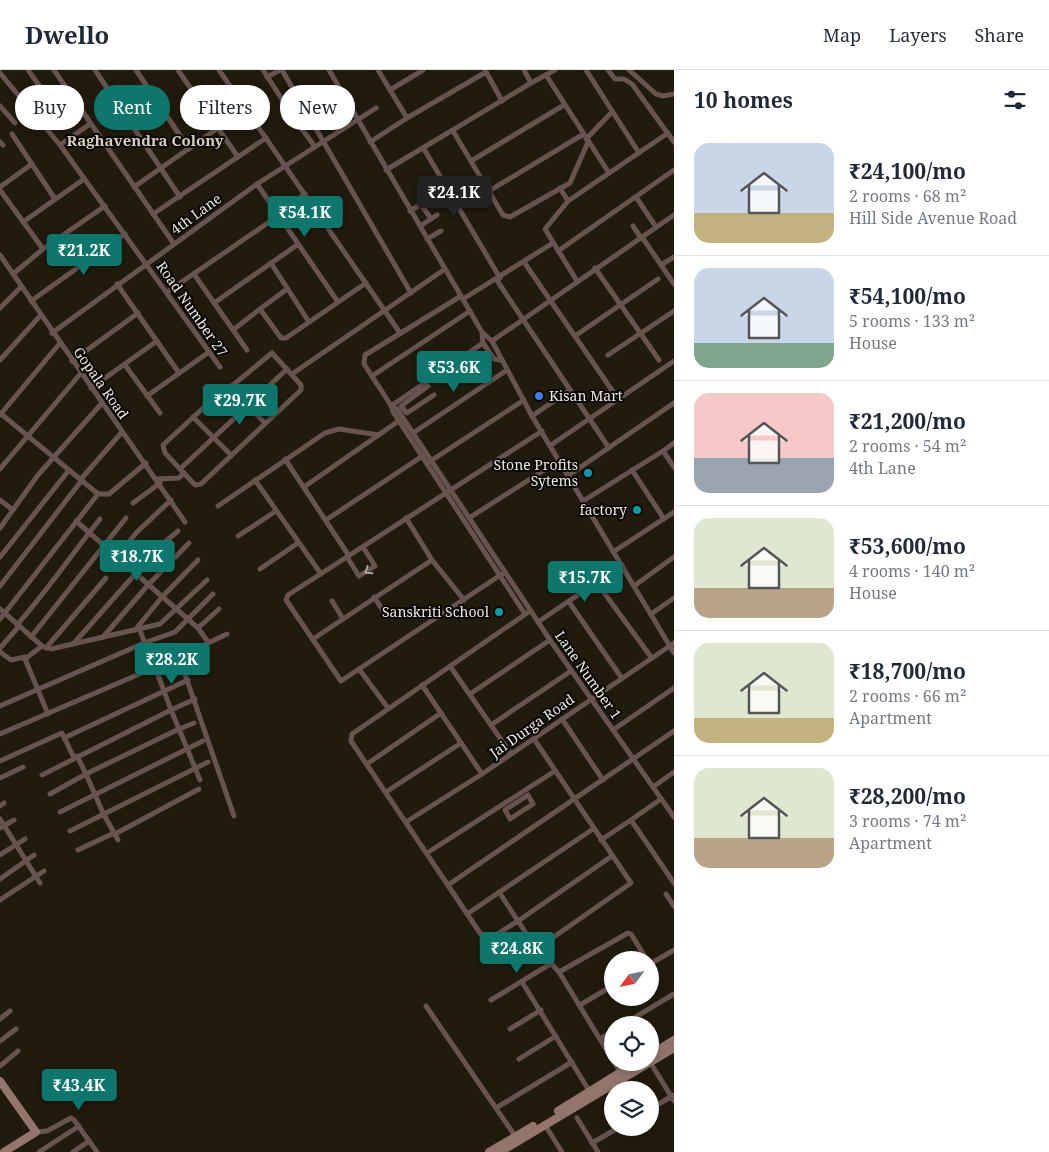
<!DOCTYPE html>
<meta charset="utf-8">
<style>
body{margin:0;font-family:"Noto Serif",serif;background:#f2f2f3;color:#1f2937;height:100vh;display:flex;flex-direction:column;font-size:19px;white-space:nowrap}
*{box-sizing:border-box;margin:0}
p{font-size:16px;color:#747a83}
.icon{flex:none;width:28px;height:28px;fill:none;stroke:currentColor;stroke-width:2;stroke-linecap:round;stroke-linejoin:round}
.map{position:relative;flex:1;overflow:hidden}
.sheet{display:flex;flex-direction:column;background:#fff;width:375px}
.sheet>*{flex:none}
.hud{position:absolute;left:15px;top:15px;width:475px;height:45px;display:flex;gap:10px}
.needle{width:32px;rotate:237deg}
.buttons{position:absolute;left:604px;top:881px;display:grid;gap:10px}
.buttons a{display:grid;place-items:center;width:55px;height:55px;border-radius:50%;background:#fff;box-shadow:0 2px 8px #0003;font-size:25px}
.price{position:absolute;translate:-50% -42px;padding:0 11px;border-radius:5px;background:#0f766e;color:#fff;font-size:16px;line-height:32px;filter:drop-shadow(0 1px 2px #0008)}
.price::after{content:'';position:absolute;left:50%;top:30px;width:15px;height:11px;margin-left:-8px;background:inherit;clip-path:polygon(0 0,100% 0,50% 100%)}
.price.selected{background:#222;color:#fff}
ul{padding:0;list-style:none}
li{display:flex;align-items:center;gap:15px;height:125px;padding:0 20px}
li+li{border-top:1px solid #e0e1e3}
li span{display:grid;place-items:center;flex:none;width:140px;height:100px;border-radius:15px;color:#555}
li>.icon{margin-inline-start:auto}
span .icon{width:60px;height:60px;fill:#fffc;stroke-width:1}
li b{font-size:21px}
h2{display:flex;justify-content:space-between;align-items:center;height:60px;padding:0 20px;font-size:21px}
.tag{padding:0 18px;border-radius:22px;background:#fff;box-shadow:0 2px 8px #0003;font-size:18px;line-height:45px}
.tag.selected{background:#0f766e;color:#fff}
header{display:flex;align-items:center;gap:30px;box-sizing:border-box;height:70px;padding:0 25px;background:#fff;border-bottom:1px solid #e0e1e3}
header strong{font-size:24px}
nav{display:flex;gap:28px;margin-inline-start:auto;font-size:18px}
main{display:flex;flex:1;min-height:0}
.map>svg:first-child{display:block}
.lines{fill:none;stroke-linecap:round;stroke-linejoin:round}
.street{stroke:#675450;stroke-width:5}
.secondary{stroke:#93756e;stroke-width:8}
.oneway{stroke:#aa9f98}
.shop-dot{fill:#3f7fe0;stroke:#080602;stroke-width:2}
.culture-dot{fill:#0f9aa8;stroke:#080602;stroke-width:2}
.labels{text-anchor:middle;stroke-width:4;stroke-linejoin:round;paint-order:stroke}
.street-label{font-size:14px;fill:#edeae0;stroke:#080602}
.poi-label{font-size:14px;fill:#edeae0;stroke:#080602;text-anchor:end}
.neighbourhood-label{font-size:15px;font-weight:bold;fill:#d6d0bc;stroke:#080602}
</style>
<header>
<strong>Dwello</strong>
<nav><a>Map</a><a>Layers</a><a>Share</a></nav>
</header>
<main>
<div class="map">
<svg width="674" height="1082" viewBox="0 0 674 1082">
<rect width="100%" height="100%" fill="#201b0c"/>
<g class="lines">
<g class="street">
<polyline points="28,0 41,18"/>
<polyline points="54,0 174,174"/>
<polyline points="95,0 180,127"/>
<polyline points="136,0 189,79"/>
<polyline points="178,0 238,87"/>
<polyline points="219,0 400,263"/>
<polyline points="263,0 296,51"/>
<polyline points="282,0 411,223"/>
<polyline points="329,0 482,262 492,271 532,346 674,583"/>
<polyline points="378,0 407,48"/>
<polyline points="485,0 502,31"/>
<polyline points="586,0 639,83"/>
<polyline points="608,0 615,9 624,9 632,14 674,72"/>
<polyline points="629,0 656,24 663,26 674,24"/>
<polyline points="0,3 60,75 220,297"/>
<polyline points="546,5 609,103"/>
<polyline points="267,7 280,0"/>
<polyline points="531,13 555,0"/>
<polyline points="390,20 423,0"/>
<polyline points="0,36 15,53"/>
<polyline points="302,59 315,77"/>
<polyline points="453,61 503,145 510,147 570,113 588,72"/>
<polyline points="12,64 55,129"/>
<polyline points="586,69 612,42"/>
<polyline points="0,72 3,75"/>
<polyline points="370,72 407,48 486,2"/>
<polyline points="60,75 90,54"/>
<polyline points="424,79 500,208"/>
<polyline points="471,91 564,35"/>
<polyline points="386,100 531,13 524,0"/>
<polyline points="257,114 338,232"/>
<polyline points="0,117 32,94"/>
<polyline points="134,117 218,58"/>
<polyline points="560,118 568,131 545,159 577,211"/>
<polyline points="0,120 43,179"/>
<polyline points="489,121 582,65"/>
<polyline points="636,127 656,157"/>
<polyline points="295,131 305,124"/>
<polyline points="568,131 668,63"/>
<polyline points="421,134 431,149"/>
<polyline points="410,141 428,130"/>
<polyline points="153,144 266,68"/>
<polyline points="23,152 84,109"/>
<polyline points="420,156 437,145"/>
<polyline points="633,156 641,168"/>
<polyline points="642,167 674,214"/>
<polyline points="427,169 441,161"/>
<polyline points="558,181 674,100"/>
<polyline points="0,185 185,452"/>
<polyline points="524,192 618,329"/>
<polyline points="271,193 309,252"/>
<polyline points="661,195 674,187"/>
<polyline points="595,198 659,290"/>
<polyline points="13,204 43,179 105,136"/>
<polyline points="194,204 247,280"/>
<polyline points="496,209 609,378"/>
<polyline points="117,214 179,303"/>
<polyline points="167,222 278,146"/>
<polyline points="461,226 365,285 364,294 392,337 393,342 525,544"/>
<polyline points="463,229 553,173"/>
<polyline points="31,231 125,164"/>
<polyline points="214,233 297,175"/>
<polyline points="0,238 21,217"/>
<polyline points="260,239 287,219"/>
<polyline points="233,260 260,239 281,268 286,268 366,213"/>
<polyline points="482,262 483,273 494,289 500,290"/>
<polyline points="52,263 257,114 376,38"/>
<polyline points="575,266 658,209"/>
<polyline points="492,271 674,145"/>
<polygon points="272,283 301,315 301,320 201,414 195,415 165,383 163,375 225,318 233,315"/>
<polyline points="608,285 674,241"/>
<polyline points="0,290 40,246"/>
<polyline points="72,291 138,243"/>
<polyline points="125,295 160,343"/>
<polyline points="292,304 445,199"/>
<polyline points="372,306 470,241"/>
<polyline points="428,316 401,336 407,343 434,325"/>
<polyline points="229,317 265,353"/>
<polyline points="91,318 157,271"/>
<polyline points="147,326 209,282"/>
<polyline points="391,336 483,273"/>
<polyline points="392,337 397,339 550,570 674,747"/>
<polyline points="0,343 98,424"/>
<polyline points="0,345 60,273"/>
<polyline points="532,346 570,320"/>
<polyline points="193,347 231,385"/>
<polyline points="413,363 507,300"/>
<polyline points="674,373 663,381 674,397"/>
<polyline points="551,375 674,291"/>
<polyline points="285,389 349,486"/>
<polyline points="429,392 524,330"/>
<polyline points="0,399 81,303"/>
<polyline points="180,399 287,299"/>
<polyline points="632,400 664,449"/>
<polyline points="569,405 674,333"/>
<polyline points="81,409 122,362"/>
<polyline points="157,409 179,408 184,403"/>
<polyline points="255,410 321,504"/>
<polyline points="304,417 400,350"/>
<polyline points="0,430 13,440"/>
<polyline points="583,431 663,381"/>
<polyline points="133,433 160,413"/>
<polyline points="218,436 325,363 339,359 379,365"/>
<polyline points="469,448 560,390"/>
<polyline points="326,450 424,385"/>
<polyline points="76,451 198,558 208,572"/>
<polyline points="0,458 38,405 102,333"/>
<polyline points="238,466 276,441"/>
<polyline points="613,482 674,442"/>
<polyline points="0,487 69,400"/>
<polyline points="116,487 137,462 171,430"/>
<polyline points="347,487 359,506 375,496 363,477"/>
<polyline points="432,490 464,530"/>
<polyline points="260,499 298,473"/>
<polyline points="505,502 341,611 286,530 288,525 542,361"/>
<polyline points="597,513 651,587"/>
<polyline points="0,516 82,410"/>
<polyline points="634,516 674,487"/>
<polyline points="374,527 386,545"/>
<polyline points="332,531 343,549"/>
<polyline points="569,532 621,607"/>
<polyline points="0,539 42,576 51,579 160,554 207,510"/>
<polyline points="530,541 352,664 351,671 484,869 488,870 518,851 533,874 559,902 612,989"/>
<polyline points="651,544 674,528"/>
<polyline points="0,549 98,424 109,424 146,393"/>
<polyline points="538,552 622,495"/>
<path d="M17,555C47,521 72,484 100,449"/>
<polyline points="198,558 219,539"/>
<polyline points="135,560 162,527 198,490"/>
<polyline points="140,560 153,597"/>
<polyline points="31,567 126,448"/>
<polyline points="103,567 148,515 189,473"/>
<polyline points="313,569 432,490 406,448"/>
<polyline points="75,572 159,477 178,461"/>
<polyline points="42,576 25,589 48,644"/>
<polyline points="0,578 19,556"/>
<polyline points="46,578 106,508"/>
<polyline points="0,582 11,590 25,587"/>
<polyline points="179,587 234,746"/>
<polyline points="450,596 511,684"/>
<polyline points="359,599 388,638"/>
<polyline points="422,615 482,704"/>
<polyline points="470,624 550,570"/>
<polyline points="0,636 144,573 175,562 213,524"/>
<polyline points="562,649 603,710"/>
<polyline points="194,653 179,659 200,710"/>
<polyline points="491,655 571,601"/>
<polyline points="613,660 674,618"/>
<polyline points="0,664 179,587 227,564"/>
<polyline points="64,668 188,610"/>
<polyline points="534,669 631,813 538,878"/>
<polyline points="0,691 62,663 74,688"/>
<polyline points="367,694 441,643"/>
<polyline points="42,705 171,640 155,597"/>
<polyline points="0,708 23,697"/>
<polyline points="653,717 674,702"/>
<polyline points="386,722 461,673"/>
<polyline points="50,724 86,704 77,686"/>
<polygon points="528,725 533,734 510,749 505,740"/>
<polyline points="661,729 631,750 674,813"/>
<polyline points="0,736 4,733"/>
<polyline points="60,742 203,671"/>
<polyline points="0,749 40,813"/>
<polyline points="406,752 482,704 674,573"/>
<polyline points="0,758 14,750"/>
<polyline points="70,761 208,692"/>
<polyline points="115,764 199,719"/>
<polyline points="118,770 103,743 86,704 179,659 171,640 195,629"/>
<polyline points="601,770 631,750"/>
<polyline points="78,780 114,763"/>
<polyline points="427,783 555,701"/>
<polyline points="0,785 25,769"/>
<polyline points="0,809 34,785"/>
<polyline points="448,815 674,661"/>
<polyline points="499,822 518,851 612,786"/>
<polyline points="666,824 674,836"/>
<polyline points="0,830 44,801"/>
<polyline points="467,844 593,759"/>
<polyline points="650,894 674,880"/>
<polyline points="559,902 628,863 631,864 647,890"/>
<polyline points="522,912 590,1022"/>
<polyline points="491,930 552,893"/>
<polyline points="580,935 612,916"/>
<polyline points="426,936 515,1066"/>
<polyline points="0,949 10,941"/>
<polyline points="622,955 674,924"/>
<polyline points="510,959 541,940"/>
<polyline points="600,969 612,961"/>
<polyline points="0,971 16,959"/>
<polyline points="519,989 556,966"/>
<polyline points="614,992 620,1002"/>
<polyline points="650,992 674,1031"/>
<polyline points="0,996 18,981"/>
<polyline points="496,1038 572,992"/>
<polyline points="650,1039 674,1025"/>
<polyline points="577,1048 598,1082"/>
<polyline points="545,1055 562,1082"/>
<polyline points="36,1062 47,1061 71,1048 74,1050 97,1082"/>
<polyline points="592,1073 618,1058"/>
<polyline points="39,1082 79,1056"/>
<polyline points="73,1082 89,1071"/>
</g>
<g class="secondary">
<polyline points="650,985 674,970"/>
<polyline points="0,1011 36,1062 4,1082"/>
<polyline points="558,1041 637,992"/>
<polyline points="489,1082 533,1056"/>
<polyline points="500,1082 674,978"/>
</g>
</g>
<defs><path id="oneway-chevron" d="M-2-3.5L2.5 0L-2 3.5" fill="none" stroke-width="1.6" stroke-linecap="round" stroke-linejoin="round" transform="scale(1.25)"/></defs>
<use class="oneway" href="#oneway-chevron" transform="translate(368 501) rotate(146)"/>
<circle class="shop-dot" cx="539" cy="326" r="5"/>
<g class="culture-dot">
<circle cx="588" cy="403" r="5"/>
<circle cx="637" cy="440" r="5"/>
<circle cx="499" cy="542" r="5"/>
</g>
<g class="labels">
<g class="street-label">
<text transform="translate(196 144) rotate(-36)" y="5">4th Lane</text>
<text transform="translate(192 239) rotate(55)" y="5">Road Number 27</text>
<text transform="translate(101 313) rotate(55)" y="5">Gopala Road</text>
<text transform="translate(588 605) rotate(55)" y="5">Lane Number 1</text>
<text transform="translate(532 656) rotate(-35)" y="5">Jai Durga Road</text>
</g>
<g class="poi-label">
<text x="549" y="331" text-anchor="start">Kisan Mart</text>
<text x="578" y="400">Stone Profits<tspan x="578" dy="16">Sytems</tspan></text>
<text x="627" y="445">factory</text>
<text x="489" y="547">Sanskriti School</text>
</g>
<g class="neighbourhood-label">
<text x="145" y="76">Raghavendra Colony</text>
</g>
</g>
</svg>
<div class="buttons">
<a><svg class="needle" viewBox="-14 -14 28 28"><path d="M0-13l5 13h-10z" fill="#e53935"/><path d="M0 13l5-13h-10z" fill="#747a83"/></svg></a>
<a><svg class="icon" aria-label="locate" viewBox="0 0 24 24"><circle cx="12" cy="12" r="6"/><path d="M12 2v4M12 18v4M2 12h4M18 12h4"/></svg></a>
<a><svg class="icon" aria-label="layers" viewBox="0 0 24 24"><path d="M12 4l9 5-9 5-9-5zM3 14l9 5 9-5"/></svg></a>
</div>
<b class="price selected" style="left:454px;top:148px">₹24.1K</b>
<b class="price" style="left:305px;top:168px">₹54.1K</b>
<b class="price" style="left:84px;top:206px">₹21.2K</b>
<b class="price" style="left:454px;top:323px">₹53.6K</b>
<b class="price" style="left:240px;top:356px">₹29.7K</b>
<b class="price" style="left:137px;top:512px">₹18.7K</b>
<b class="price" style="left:585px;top:533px">₹15.7K</b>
<b class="price" style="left:172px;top:615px">₹28.2K</b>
<b class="price" style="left:517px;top:904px">₹24.8K</b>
<b class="price" style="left:79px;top:1041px">₹43.4K</b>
<div class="hud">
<a class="tag">Buy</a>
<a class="tag selected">Rent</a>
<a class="tag">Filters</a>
<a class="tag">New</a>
</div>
</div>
<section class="sheet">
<h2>10 homes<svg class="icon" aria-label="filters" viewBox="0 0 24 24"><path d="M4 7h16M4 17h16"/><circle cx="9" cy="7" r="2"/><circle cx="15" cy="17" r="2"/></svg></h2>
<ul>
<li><span style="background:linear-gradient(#c9d6e8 70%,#c2b280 0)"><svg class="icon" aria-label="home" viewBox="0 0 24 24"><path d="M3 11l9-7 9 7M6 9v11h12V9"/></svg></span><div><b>₹24,100/mo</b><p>2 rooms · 68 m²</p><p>Hill Side Avenue Road</p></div></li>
<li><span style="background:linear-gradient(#c9d6e8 75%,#7fa58c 0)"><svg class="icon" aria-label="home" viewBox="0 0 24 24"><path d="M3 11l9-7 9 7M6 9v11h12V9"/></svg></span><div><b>₹54,100/mo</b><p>5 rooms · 133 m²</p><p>House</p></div></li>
<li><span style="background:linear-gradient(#f6c9c9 65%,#9aa5b1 0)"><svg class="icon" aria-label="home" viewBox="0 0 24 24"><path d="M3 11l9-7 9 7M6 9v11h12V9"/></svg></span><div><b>₹21,200/mo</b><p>2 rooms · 54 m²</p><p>4th Lane</p></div></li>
<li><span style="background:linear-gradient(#dfe7d0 70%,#b9a48a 0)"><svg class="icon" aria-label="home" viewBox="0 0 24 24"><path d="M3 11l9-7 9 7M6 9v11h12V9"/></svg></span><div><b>₹53,600/mo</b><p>4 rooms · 140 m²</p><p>House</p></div></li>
<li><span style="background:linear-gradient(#dfe7d0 75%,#c2b280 0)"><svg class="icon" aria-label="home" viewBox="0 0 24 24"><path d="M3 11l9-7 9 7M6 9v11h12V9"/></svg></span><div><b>₹18,700/mo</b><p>2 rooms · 66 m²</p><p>Apartment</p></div></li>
<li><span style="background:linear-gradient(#dfe7d0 70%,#b9a48a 0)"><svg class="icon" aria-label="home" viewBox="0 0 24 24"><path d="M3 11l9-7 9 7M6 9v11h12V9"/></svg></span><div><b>₹28,200/mo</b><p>3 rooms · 74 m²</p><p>Apartment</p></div></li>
</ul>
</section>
</main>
